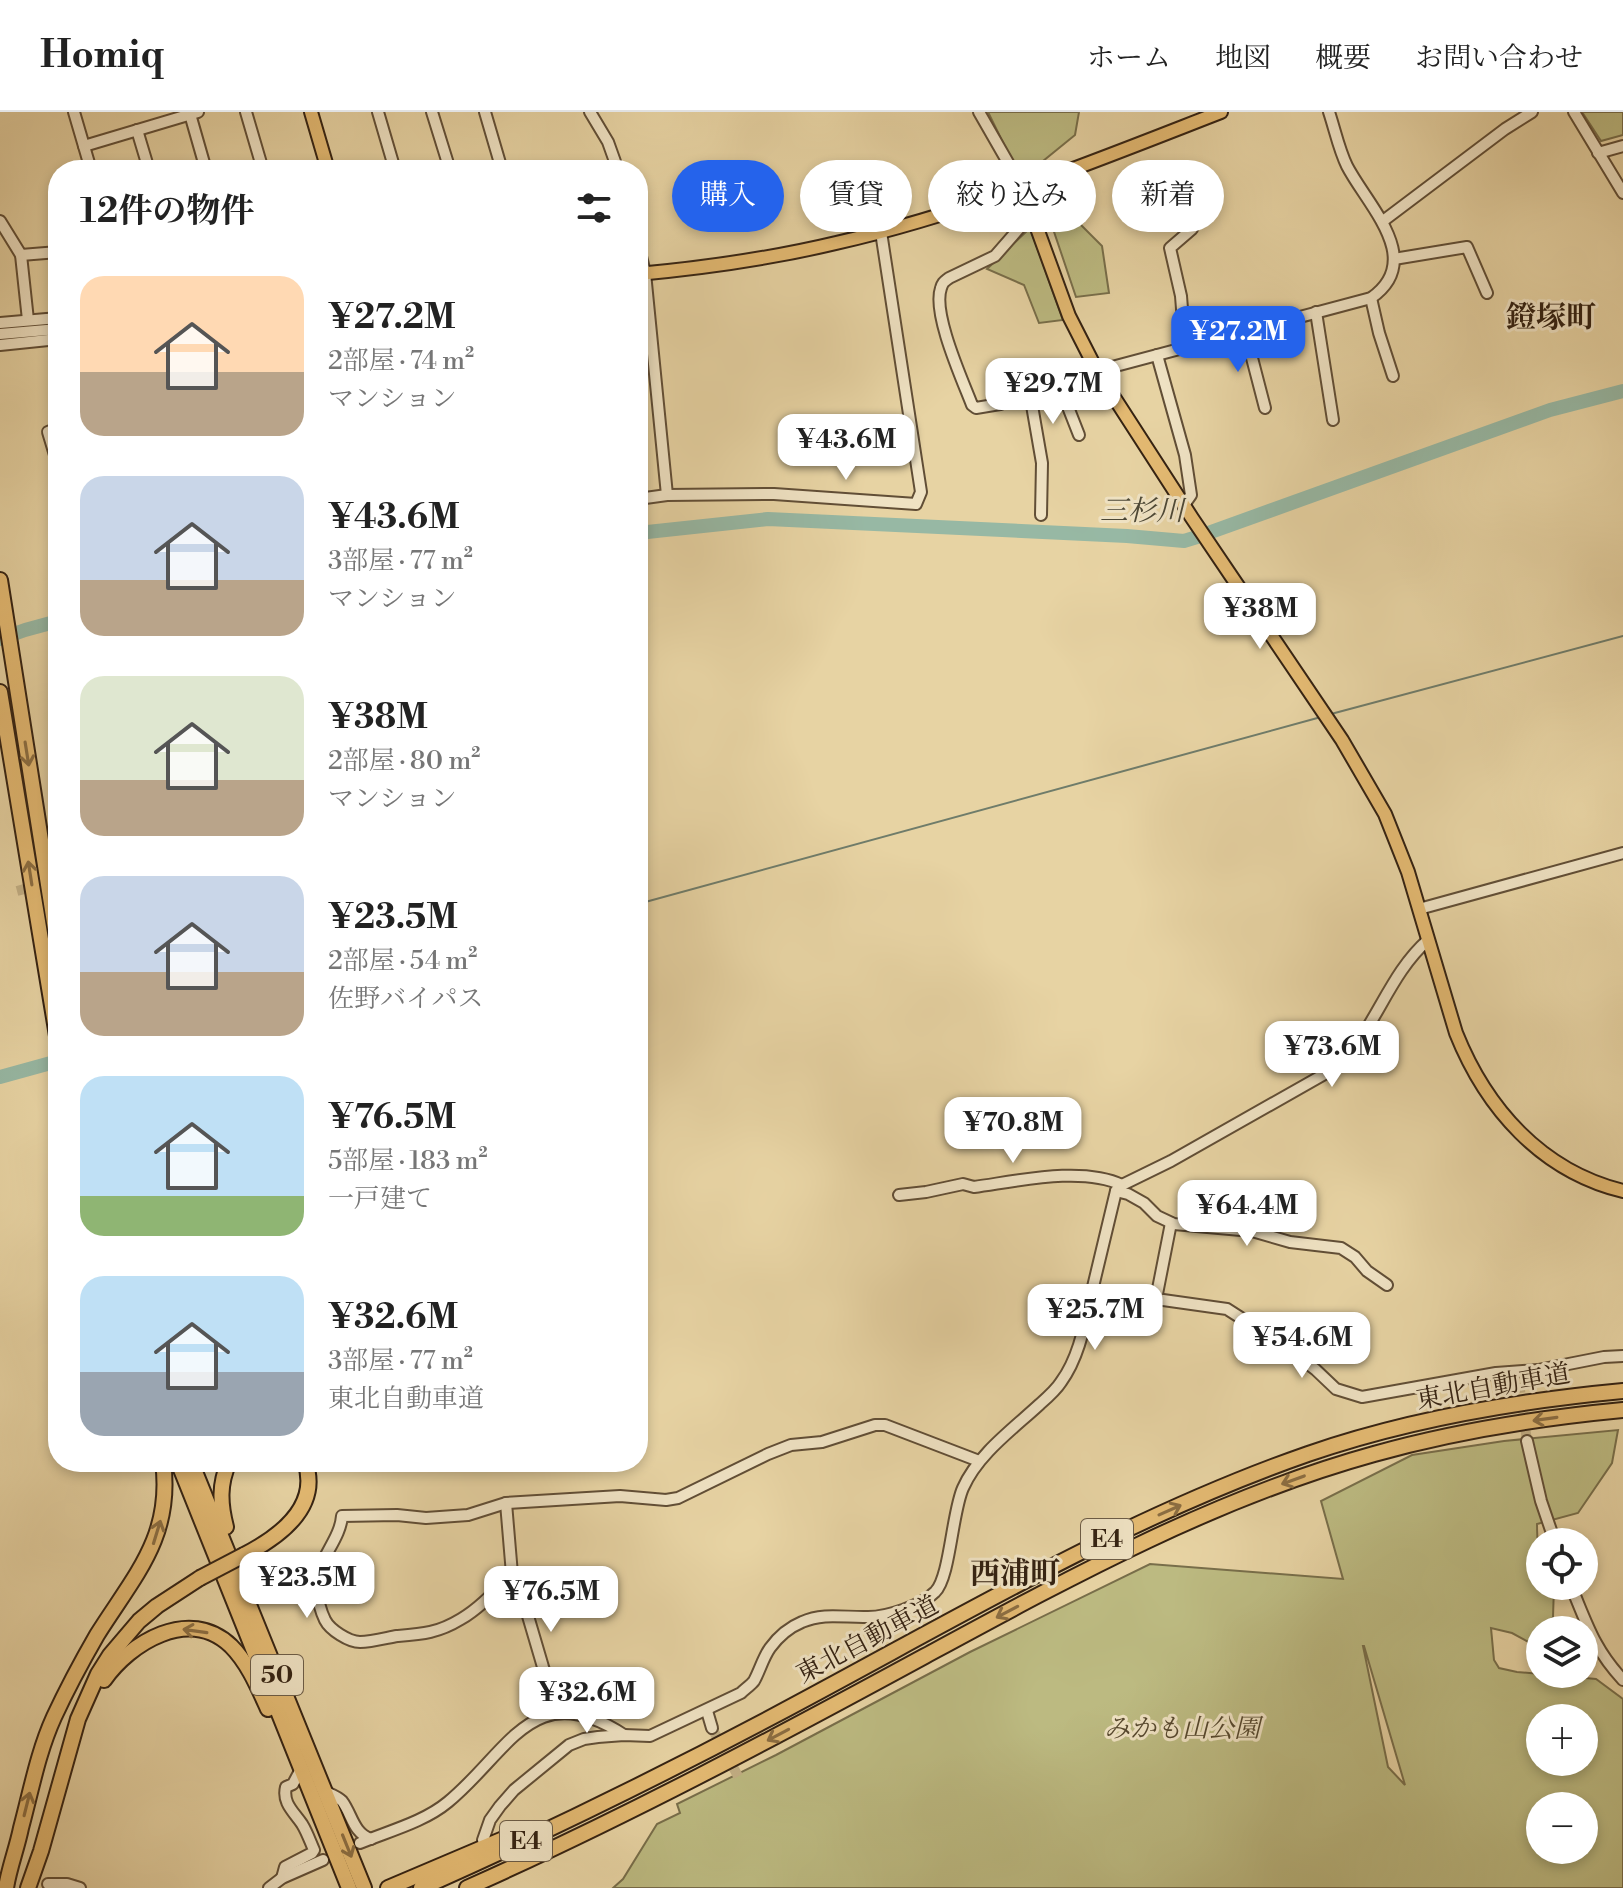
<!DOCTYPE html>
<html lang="ja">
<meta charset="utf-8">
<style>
body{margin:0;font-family:"Libre Bodoni","Noto Serif JP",serif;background:#f6f6f6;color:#222;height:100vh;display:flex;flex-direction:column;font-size:30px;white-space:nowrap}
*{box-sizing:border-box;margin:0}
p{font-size:26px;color:#767676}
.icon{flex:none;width:44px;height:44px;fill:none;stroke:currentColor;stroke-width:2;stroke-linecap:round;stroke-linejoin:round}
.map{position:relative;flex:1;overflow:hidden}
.drawer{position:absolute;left:48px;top:48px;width:600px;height:1312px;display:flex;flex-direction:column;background:#fff;border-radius:32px;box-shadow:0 4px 12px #0003}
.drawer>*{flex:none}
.guide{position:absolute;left:672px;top:48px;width:760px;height:72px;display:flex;gap:16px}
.buttons{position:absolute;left:1526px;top:1416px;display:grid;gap:16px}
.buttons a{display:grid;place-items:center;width:72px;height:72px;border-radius:50%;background:#fff;box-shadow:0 4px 12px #0003;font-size:40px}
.price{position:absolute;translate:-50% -68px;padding:0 18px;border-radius:16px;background:#fff;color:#222;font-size:26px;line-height:52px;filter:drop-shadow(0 2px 4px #0008)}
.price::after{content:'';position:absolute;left:50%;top:48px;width:24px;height:18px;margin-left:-12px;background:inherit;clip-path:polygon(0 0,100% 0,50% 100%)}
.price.selected{background:#2563eb;color:#fff}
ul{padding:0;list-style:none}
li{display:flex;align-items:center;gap:24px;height:200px;padding:0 32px}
li span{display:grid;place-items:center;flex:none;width:224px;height:160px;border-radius:24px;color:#555}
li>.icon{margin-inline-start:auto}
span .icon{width:96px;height:96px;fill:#fffc;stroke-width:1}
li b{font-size:34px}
h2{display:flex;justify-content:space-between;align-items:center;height:96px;padding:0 32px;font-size:34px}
.pill{padding:0 28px;border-radius:36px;background:#fff;box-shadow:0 4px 12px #0003;font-size:28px;line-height:72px}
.pill.selected{background:#2563eb;color:#fff}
header{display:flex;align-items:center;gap:48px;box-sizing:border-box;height:112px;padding:0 40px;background:#fff;border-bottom:2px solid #e0e0e0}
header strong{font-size:38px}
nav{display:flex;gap:44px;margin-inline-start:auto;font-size:28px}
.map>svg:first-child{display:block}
.green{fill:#bcba81;stroke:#786e4a;stroke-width:2;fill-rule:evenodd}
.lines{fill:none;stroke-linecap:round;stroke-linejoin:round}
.stream{stroke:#6f7c6a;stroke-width:2}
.river{stroke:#97b8a4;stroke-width:14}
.minor-tunnel{stroke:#c3b086;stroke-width:10;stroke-dasharray:10 5;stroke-linecap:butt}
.minor-casing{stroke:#614e36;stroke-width:14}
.major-casing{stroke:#342212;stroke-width:16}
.highway-casing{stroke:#342212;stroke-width:18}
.minor{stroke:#efe2c3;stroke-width:10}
.major{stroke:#e4ba72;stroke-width:12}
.highway{stroke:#e4ba72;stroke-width:14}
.highway-bridge-casing{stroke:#342212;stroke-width:18;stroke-linecap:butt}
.highway-bridge{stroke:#e4ba72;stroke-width:14}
.oneway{stroke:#8c6e42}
.labels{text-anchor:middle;stroke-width:6;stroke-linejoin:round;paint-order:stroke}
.shield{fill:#efe2c3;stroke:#6c5c47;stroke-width:2}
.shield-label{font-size:24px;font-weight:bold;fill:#342212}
.street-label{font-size:26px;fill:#342212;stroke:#efe2c3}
.park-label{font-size:26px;font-style:italic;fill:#56482e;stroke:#efe2c3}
.water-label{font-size:28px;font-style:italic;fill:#4d4836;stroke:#efe2c3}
.quarter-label{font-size:30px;font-weight:bold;fill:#342212;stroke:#efe2c3}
</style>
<header>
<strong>Homiq</strong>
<nav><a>ホーム</a><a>地図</a><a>概要</a><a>お問い合わせ</a></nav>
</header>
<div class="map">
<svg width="1623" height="1776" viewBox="0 0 1623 1776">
<rect width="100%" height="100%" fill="#e7d3a3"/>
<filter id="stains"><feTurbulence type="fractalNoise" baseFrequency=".0025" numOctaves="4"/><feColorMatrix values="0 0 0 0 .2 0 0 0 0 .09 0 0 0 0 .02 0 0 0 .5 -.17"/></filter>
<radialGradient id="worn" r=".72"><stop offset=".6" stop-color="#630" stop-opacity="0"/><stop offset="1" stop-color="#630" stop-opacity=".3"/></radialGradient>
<g class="green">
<polygon points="988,0 1079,0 1075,23 1027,62 1016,57"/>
<polygon points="1582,0 1623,0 1623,23 1601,29"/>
<polygon points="1061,93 1102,134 1109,181 1076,185 1047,99"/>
<polygon points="1030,116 1063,208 1039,211 1024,173 987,157"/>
<path d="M1618,1318L1612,1351L1578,1401L1537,1412C1537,1434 1540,1452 1540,1474H1554L1553,1505L1543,1518H1540V1522L1532,1532L1512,1521L1491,1516L1494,1548L1499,1556L1517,1560L1596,1567L1623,1587V1776H613L623,1767L657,1712L680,1701L677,1692L776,1643L970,1540L1150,1452L1343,1467L1321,1389L1412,1343L1504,1329ZM1363,1534H1364L1405,1673L1388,1655ZM1540,1606H1584V1650H1540ZM1540,1694H1584V1738H1540Z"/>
</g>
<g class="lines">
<g class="stream">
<polyline points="1331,602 1623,524"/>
<polyline points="638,792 1321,605"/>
</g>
<g class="river">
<polyline points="638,421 768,407 1127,424 1184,429 1197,425 1550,298 1623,279"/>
<polyline points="0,527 25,518 58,509"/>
<polyline points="0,965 58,949"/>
</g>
<g class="minor-tunnel">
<polyline points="17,779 58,768"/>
<polyline points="1519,1271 1527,1329"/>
<polyline points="712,1616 739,1666"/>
</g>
<g class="minor-casing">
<g id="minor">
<polyline points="74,0 91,58"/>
<polyline points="246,0 263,58"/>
<polyline points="378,0 395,58"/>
<polyline points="432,0 450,58"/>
<polyline points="485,0 502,58"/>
<polyline points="590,0 608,30 618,58"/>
<polyline points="979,0 1022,75"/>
<polyline points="1574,0 1623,81"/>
<polyline points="190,2 206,58"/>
<polyline points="137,18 149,58"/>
<polyline points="84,34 198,0"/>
<polyline points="1598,41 1623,34"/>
<path d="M1034,105L1022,113L995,144L949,166C944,170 943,170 941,176C932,201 962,267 972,293L976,296L1000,292L1097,259L1371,186C1426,148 1367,93 1347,54C1339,38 1335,18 1329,0"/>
<polyline points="0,109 21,143 28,208"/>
<polyline points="1383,109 1505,17 1532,0"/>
<polyline points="638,132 645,161 667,383"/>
<polyline points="21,143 58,140"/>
<polyline points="1394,147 1467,135 1487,181"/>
<polyline points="1371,186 1379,221 1393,264"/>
<polyline points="1316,200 1333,308"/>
<polyline points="0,211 58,206"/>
<polyline points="1245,219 1265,296"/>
<polyline points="0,222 58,217"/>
<polyline points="0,233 58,227"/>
<polyline points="1185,235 1181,184 1170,136 1192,117"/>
<polyline points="1157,243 1185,343 1191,383 1184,393"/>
<polyline points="1059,272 1079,323"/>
<polyline points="1030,282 1042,351 1041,403"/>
<polyline points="58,316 48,320 58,353"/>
<polyline points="638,387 667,383 774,382 916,392 921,380 881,120"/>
<polyline points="1419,797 1623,741"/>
<polyline points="1116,1079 1128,1082 1144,1091 1157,1104 1174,1112 1252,1119 1290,1130 1341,1136 1355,1145 1367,1159 1387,1173"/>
<path d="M899,1083L926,1080L963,1072L974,1075C1018,1069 1082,1054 1122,1073"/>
<polyline points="1156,1187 1171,1111"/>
<polyline points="1087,1201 1107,1198 1124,1190 1156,1187 1227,1197 1283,1233 1316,1258 1336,1277 1362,1285 1496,1261 1538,1258 1604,1245 1623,1244"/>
<polyline points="1527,1329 1541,1389 1555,1430"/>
<polyline points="506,1391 512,1462 518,1470 543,1555 558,1600"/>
<path d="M512,1462C496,1478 480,1496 461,1507C438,1521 423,1522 397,1524C386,1526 371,1530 360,1530C349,1530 330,1518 325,1508C321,1500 317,1486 317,1478C314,1450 340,1430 342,1404L397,1403L426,1406L468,1403L506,1391L620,1384L666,1388L678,1386L768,1342L791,1333L822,1330L875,1313H885L979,1349"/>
<path d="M1571,1474C1587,1512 1594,1537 1623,1568"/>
<polyline points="707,1599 712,1616"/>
<path d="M324,1679C330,1682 337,1684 342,1689C352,1702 353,1721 371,1727"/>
<path d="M483,1728L490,1708L500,1694L514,1678L569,1633L584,1627L598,1625L624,1623L650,1624L741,1581C745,1577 751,1573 754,1569C760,1558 763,1546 770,1536C778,1525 790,1515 802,1510C824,1500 846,1506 868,1505C887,1505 921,1494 935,1480C950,1466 952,1400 963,1376C978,1342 1013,1317 1040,1292C1048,1285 1056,1278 1061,1270C1080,1244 1085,1210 1092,1179C1100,1146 1108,1113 1116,1079L1122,1073L1171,1049L1337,955C1375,919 1388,863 1428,828"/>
<path d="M360,1731C389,1719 424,1710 448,1690C509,1640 533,1563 624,1623"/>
<path d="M282,1766L285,1755L312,1741L314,1738C310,1729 307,1720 302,1712C294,1700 282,1691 286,1675L293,1672L301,1657"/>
<polyline points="48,1772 67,1772 80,1776"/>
<polyline points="269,1776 282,1766 323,1748"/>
</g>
</g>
<g class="major-casing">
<g id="major">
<polyline points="311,0 328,58"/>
<path d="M1022,75L1069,204L1097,259L1192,406L1342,628L1385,702L1408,760L1456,921C1486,996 1541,1059 1623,1079"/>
<path d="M638,162C703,156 773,146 836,131C968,101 1095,49 1221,0"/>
</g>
</g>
<g class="highway-casing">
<g id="highway">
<polyline points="0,468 58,836"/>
<polyline points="0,580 58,930"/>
<polyline points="178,1350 349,1776"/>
<polyline points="191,1350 364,1776"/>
<path d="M226,1415C220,1392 219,1372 229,1350"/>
<path d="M244,1443C279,1425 321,1395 305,1350"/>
<path d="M104,1568C130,1531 189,1494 231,1534C248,1551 258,1575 268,1597"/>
<path d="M6,1776C9,1756 17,1736 21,1716C31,1679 38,1640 54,1605C67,1577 82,1549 97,1523C134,1464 173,1425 163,1350"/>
<polyline points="28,1776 41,1739 78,1607 98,1562 110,1543 139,1509 157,1494 200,1466"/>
<polyline points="388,1776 527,1717"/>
<path d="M421,1776C554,1717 683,1653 811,1584C973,1497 1133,1403 1308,1342C1409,1307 1516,1289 1623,1279"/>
<path d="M467,1776C624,1706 774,1626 925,1544C1069,1466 1215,1386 1374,1342C1456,1319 1539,1306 1623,1298"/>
</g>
</g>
<use href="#minor" class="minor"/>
<use href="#major" class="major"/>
<use href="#highway" class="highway"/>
<g class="highway-bridge-casing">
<polyline id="highway-bridge" points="200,1466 244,1443"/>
</g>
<use href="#highway-bridge" class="highway-bridge"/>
</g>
<defs><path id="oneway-shaft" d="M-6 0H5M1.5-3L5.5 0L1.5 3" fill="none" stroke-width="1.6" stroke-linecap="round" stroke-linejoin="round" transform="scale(2)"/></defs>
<g class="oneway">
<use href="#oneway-shaft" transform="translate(27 642) rotate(81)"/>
<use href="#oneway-shaft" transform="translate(30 761) rotate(-99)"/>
<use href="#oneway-shaft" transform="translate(1545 1307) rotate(172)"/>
<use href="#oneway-shaft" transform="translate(1293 1368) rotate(160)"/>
<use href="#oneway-shaft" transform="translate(1170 1398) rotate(-24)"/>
<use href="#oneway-shaft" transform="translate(157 1420) rotate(-73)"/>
<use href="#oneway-shaft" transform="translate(1007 1500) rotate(152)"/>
<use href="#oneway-shaft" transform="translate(195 1519) rotate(-172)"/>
<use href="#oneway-shaft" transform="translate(778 1623) rotate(152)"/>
<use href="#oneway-shaft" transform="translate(27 1692) rotate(-76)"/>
<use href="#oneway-shaft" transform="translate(347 1734) rotate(68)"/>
</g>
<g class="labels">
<g class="shield">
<rect x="1081" y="1407" width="52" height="40" rx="6"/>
<rect x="251" y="1543" width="52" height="40" rx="6"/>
<rect x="500" y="1709" width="52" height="40" rx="6"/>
</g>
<g class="shield-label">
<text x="1107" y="1435">E4</text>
<text x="277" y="1571">50</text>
<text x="526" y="1737">E4</text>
</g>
<g class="street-label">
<text transform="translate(1493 1274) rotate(-10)" y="9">東北自動車道</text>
<text transform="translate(867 1527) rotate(-28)" y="9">東北自動車道</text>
</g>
<g class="park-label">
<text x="1182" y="1625">みかも山公園</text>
</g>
<g class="water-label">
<text x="1142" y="408">三杉川</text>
</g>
<g class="quarter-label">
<text x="1551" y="215">鐙塚町</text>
<text x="1015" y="1471">西浦町</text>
</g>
</g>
<rect width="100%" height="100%" filter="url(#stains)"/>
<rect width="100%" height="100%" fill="url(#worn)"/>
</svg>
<div class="buttons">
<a><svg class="icon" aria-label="locate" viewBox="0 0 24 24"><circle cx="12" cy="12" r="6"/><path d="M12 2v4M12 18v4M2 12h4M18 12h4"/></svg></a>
<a><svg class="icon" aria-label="layers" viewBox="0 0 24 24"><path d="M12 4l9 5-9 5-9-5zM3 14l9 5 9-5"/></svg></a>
<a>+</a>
<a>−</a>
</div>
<b class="price selected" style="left:1238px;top:262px">¥27.2M</b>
<b class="price" style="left:1053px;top:314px">¥29.7M</b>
<b class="price" style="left:846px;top:370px">¥43.6M</b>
<b class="price" style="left:1260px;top:539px">¥38M</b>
<b class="price" style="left:1332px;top:977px">¥73.6M</b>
<b class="price" style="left:1013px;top:1053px">¥70.8M</b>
<b class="price" style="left:1247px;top:1136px">¥64.4M</b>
<b class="price" style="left:1095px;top:1240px">¥25.7M</b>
<b class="price" style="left:1302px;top:1268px">¥54.6M</b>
<b class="price" style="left:307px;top:1508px">¥23.5M</b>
<b class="price" style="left:551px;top:1522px">¥76.5M</b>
<b class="price" style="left:587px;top:1623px">¥32.6M</b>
<div class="guide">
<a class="pill selected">購入</a>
<a class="pill">賃貸</a>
<a class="pill">絞り込み</a>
<a class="pill">新着</a>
</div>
<section class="drawer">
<h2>12件の物件<svg class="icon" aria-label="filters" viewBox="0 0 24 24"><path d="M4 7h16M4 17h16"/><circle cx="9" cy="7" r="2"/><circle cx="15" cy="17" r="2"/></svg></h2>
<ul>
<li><span style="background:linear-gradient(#ffd9b3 60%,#b9a48a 0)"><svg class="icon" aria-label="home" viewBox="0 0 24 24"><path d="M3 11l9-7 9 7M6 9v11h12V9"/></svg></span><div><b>¥27.2M</b><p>2部屋 · 74 m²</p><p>マンション</p></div></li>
<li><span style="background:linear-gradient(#c9d6e8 65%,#b9a48a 0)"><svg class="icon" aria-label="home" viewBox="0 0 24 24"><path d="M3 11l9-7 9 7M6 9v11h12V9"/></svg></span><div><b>¥43.6M</b><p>3部屋 · 77 m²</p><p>マンション</p></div></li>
<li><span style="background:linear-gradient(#dfe7d0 65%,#b9a48a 0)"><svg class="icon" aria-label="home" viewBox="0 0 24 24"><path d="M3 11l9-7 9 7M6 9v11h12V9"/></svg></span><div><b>¥38M</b><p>2部屋 · 80 m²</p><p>マンション</p></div></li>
<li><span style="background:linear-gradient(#c9d6e8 60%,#b9a48a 0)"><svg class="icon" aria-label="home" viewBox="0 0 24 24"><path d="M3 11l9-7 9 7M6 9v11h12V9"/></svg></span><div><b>¥23.5M</b><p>2部屋 · 54 m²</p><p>佐野バイパス</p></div></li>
<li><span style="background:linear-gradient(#bfe0f5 75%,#8fb573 0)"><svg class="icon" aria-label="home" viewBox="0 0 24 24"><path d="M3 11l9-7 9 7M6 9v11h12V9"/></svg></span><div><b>¥76.5M</b><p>5部屋 · 183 m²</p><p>一戸建て</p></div></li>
<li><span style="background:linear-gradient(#bfe0f5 60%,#9aa5b1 0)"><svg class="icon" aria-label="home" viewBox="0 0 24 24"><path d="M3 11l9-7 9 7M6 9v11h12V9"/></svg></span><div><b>¥32.6M</b><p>3部屋 · 77 m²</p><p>東北自動車道</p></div></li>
</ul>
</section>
</div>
